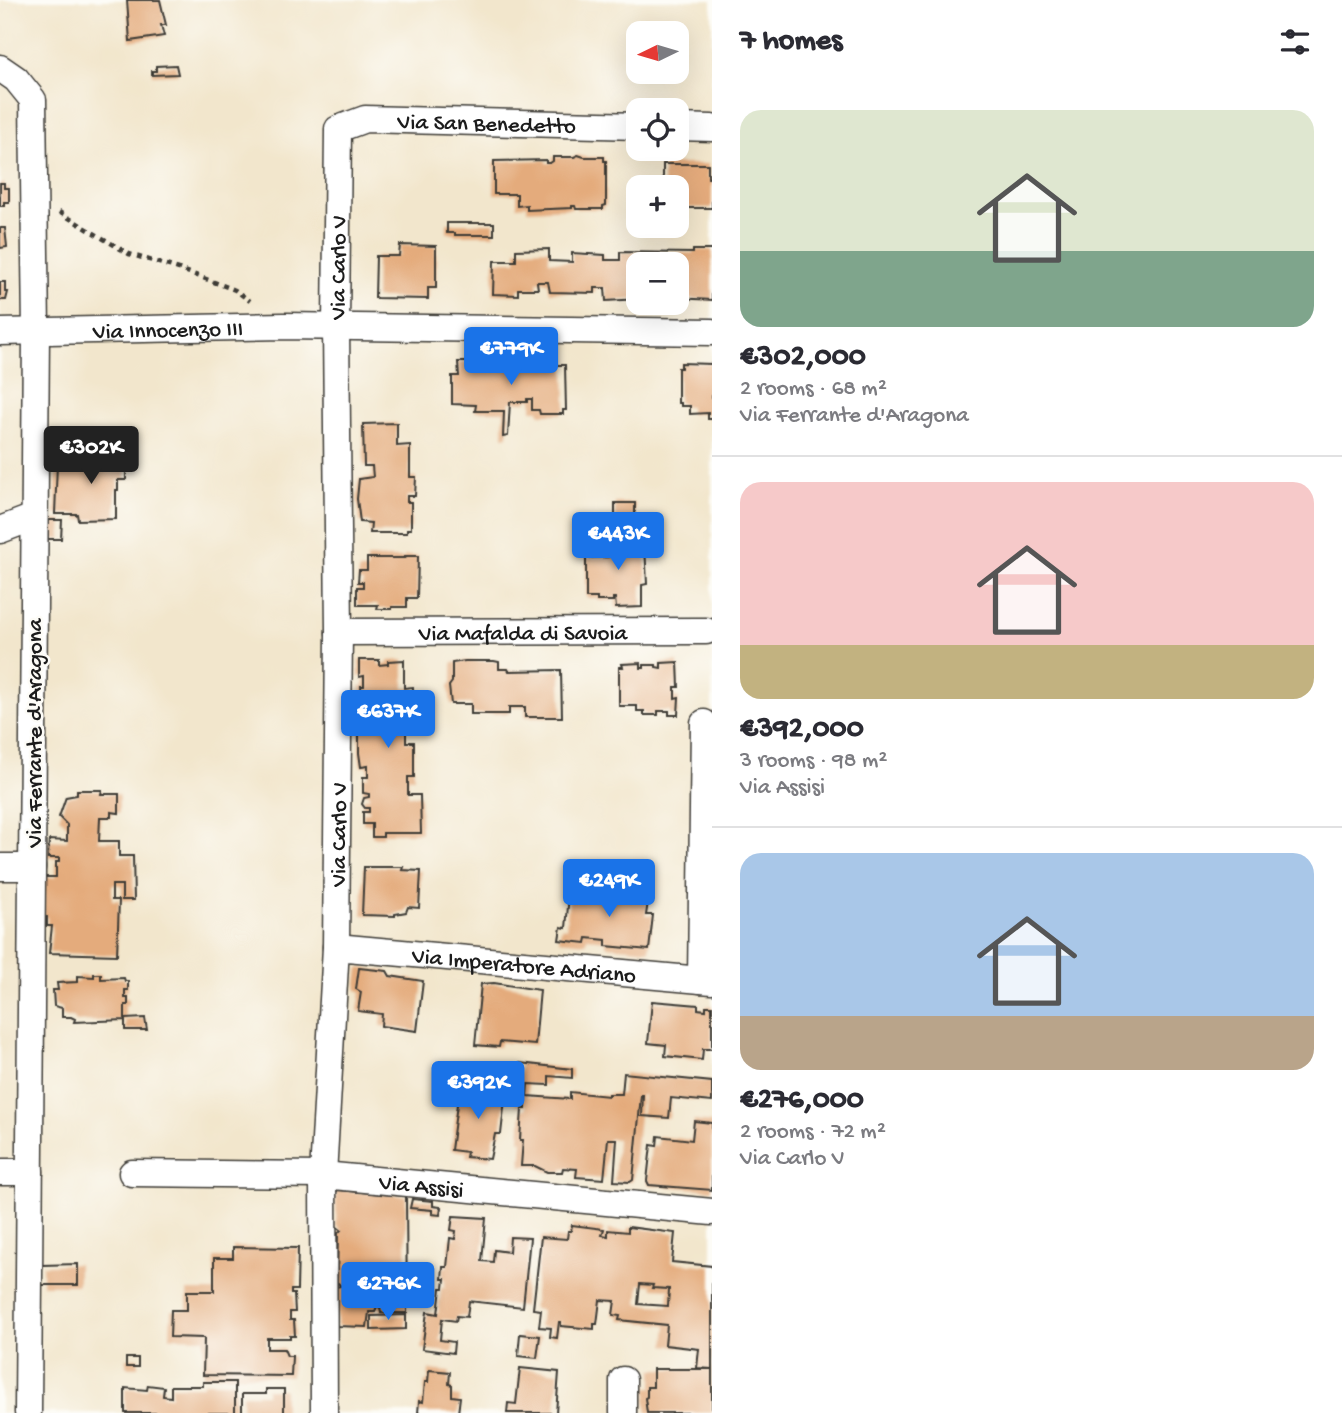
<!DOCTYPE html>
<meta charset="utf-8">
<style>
body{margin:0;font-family:"Gochi Hand",sans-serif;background:#f7f7f7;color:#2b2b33;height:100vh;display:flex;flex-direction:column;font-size:26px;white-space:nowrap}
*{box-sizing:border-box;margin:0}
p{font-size:23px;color:#7c7c81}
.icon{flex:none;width:38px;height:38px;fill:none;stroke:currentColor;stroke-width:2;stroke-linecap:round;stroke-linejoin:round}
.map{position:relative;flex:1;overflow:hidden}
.drawer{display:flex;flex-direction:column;background:#fff;width:630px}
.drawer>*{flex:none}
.needle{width:46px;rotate:265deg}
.controls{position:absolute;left:626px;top:21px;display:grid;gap:14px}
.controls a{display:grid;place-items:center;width:63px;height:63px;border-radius:14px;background:#fff;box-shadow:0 7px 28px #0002;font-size:35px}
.price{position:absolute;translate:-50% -60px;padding:0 16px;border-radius:7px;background:#1a73e8;color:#fff;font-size:23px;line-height:46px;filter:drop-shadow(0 2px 4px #0008)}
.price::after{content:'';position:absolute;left:50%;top:42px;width:21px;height:16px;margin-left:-10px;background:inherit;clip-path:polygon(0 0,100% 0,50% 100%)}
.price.on{background:#222;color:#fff}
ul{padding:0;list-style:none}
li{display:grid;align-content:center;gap:14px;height:371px;padding:0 28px}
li+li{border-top:2px solid #e1e1e2}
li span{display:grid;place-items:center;height:217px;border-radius:21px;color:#555}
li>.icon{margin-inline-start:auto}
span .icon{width:126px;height:126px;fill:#fffc;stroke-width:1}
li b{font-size:30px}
h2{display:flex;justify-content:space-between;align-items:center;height:84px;padding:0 28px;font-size:30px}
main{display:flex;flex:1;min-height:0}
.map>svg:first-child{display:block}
.building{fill:#e4ab7b;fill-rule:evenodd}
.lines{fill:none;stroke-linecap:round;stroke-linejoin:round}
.street-casing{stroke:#3c3a36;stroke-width:29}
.path{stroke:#3c3a36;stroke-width:4.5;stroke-dasharray:5 5;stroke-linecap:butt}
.street{stroke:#fff;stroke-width:26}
.labels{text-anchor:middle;stroke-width:5;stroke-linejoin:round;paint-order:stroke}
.street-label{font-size:23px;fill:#1c1c1c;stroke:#fdfcf7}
</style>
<main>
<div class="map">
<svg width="712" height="1413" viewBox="0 0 712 1413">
<rect width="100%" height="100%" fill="#fdfcf7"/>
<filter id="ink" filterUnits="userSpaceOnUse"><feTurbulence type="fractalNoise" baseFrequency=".0143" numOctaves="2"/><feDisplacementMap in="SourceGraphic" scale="14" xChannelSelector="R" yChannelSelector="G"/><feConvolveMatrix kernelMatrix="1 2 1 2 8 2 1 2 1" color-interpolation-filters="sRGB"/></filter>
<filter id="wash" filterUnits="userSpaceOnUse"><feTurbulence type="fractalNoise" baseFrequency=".00686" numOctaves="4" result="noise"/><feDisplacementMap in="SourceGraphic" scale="28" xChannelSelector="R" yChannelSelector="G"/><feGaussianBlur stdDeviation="1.57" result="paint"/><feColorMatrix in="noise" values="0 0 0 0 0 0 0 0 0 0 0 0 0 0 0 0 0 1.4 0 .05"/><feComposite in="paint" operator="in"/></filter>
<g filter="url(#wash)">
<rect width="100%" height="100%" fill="#f2e6cc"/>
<g id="blocks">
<g class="building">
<polygon points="127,0 160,0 166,25 161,25 164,36 130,41"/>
<polygon points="176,65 178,74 152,75 152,71 156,71 156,66"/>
<polygon points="578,155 584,157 604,157 604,161 606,161 606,205 603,206 603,209 576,209 575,206 572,206 572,208 527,210 527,205 517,206 517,194 494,194 494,161 546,160 546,163 550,163 553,161 553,157 574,157"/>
<polygon points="663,164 708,164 708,178 712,178 712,208 686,208 686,199 677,199 677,187 663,187"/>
<polygon points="0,183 4,183 4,188 9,188 9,202 4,202 4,206 0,206"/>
<polygon points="447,223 494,223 494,235 455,235 455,233 447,233"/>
<polygon points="0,228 5,228 7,247 0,248"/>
<polygon points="400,245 436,246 436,288 428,288 428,299 375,298 376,256 399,256"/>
<polygon points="549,249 549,261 572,262 572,253 605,255 605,260 620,260 620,252 693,253 693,250 712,250 712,300 677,298 677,264 639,264 639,299 606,301 605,288 595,288 595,293 550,292 548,282 537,282 538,289 518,289 518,295 493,294 494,261 516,261 516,250"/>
<polygon points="0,282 5,282 5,292 8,292 6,300 0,300"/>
<polygon points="458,362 485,362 485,366 508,364 508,366 510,366 510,362 528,362 528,365 535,365 534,362 554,362 553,365 565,365 566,410 563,410 563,414 540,414 539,410 532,410 532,399 527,399 527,402 510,402 508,436 503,437 504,411 475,411 476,405 452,404 452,376 459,376"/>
<polygon points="681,363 712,364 712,419 708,419 708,413 690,414 690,406 681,406 681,403 678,403 678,368 681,368"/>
<polygon points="397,423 397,446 410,445 410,477 416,477 415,496 407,496 407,502 411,502 411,529 407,529 407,533 370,533 371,523 360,522 357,499 359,479 373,477 372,466 364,466 363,424"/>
<polygon points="91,451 126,451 126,480 118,480 118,490 116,490 116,519 78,520 77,514 55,514 57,464 91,464"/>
<polygon points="615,503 635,503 635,519 615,520"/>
<polygon points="46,520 62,520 61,539 46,539"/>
<polygon points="608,532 637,532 638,546 645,546 647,584 642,585 642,607 616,608 615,598 613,598 613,601 597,601 597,598 586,598 586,558 608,557"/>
<polygon points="404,556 418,556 417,598 407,598 407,607 392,607 392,609 377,609 378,605 357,605 357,587 363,587 363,582 358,582 359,570 367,570 367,558 405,558"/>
<polygon points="359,660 379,660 379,665 388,664 388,661 404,660 404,688 413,687 414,721 406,721 406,742 414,742 414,777 408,777 408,795 420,795 421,833 383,833 383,837 372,837 372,824 363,824 363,812 369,812 369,808 365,808 362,804 364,798 369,797 369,794 363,793 363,777 368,777 368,766 361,767 359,753 359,720 363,720 361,686 364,686 364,676 359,677"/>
<polygon points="465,661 494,661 499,662 499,669 508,669 509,671 561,670 562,717 525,717 525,707 509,707 509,714 471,714 471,704 451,704 449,686 452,682 452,663"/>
<polygon points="678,662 679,687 675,687 675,698 679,697 678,715 669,715 669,711 658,711 658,715 644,715 644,711 637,711 637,706 619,706 619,667 623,667 622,664 641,663 641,668 644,668 644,665 656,665 656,667 661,668 661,663"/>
<polygon points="77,790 102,790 101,794 119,794 119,813 111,812 111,817 100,817 99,841 119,841 119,856 133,856 134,900 122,900 122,885 112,885 112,900 119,900 117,955 49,953 52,926 47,926 47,917 43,917 44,877 56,877 56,862 59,862 59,858 48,858 49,840 67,841 67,825 59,817 66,797 77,795"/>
<polygon points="364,867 403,867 402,870 421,871 419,908 408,907 406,912 395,914 395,916 362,915"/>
<polygon points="587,887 649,895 646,915 653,915 649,950 606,946 606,940 587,938 586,943 559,940 561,927 566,928 569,895 585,897"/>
<polygon points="359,968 387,971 390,976 423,981 417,1031 381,1026 382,1014 358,1011 361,992 356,989"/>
<polygon points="94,974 101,974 101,979 124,978 125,981 128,981 128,990 125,990 125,998 128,998 128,1005 125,1005 125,1019 145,1018 147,1030 125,1030 125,1020 74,1022 75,1019 71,1017 62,1017 62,1008 54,1006 53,990 58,990 57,983 78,982 78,976 94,977"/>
<polygon points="494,983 540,990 535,1045 500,1042 499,1047 475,1045 481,984"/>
<polygon points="652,1001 698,1005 698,1009 706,1010 706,1006 712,1006 712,1049 703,1049 702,1060 665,1056 666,1045 648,1043"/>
<polygon points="520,1063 572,1069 572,1078 549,1076 549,1085 528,1084 527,1096 570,1099 570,1092 608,1096 608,1094 622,1094 624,1073 712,1082 712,1102 671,1098 669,1118 642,1116 643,1095 641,1095 633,1180 630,1182 614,1181 617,1139 608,1139 604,1179 576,1177 577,1169 563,1168 562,1172 547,1172 535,1166 521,1166 523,1140 520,1140 522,1109 526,1109 526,1105 516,1105"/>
<polygon points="478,1087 506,1090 501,1134 495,1134 490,1159 466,1157 467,1152 451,1150 459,1089 479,1091"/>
<polygon points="694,1121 712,1123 712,1190 649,1185 647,1181 651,1145 657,1146 658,1136 692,1140"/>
<polygon points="338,1190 406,1196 407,1313 381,1313 380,1307 377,1307 375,1312 369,1312 367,1327 337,1326 336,1287 341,1286 337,1282 338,1233 341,1230 336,1226 336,1192"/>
<polygon points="412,1199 433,1201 433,1206 441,1207 440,1215 432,1214 432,1210 410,1208"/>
<polygon points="453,1216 486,1218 482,1261 493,1262 494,1250 509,1252 510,1237 530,1238 523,1307 469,1301 467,1317 457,1316 456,1321 442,1319 440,1340 454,1342 453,1353 422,1349 427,1312 438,1314 441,1288 444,1288 445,1279 442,1279 443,1267 447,1267 450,1238 455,1239 456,1231 451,1230"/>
<path d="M572,1225L604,1229L602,1235L608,1236V1230L628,1232V1227L675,1233L672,1262L712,1266V1369L697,1368L699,1349L665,1345L667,1325L619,1320L620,1316L613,1315L615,1301L600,1300L597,1324H594V1329L561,1326V1322H559L557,1338L550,1337L551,1328L539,1327L541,1310L533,1309L541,1237L567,1239L568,1231H571ZM640,1284L653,1285L652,1288L669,1289L668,1306L638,1304Z"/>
<polygon points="233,1247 298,1248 297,1290 291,1290 291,1294 294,1294 295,1312 290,1312 290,1320 294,1320 295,1336 290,1336 290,1338 267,1338 267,1349 284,1349 287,1356 292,1356 291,1376 203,1375 204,1338 170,1337 171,1310 187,1310 187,1291 214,1291 214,1258 233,1258"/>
<polygon points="78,1264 78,1285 42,1285 42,1265"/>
<polygon points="406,1315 406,1329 371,1330 371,1316"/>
<polygon points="520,1334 540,1336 537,1358 518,1356"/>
<rect x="126" y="1358" width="12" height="9"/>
<polygon points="520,1368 559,1372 556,1413 507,1413 508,1403 516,1404"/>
<polygon points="653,1369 712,1369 712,1413 647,1413 645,1398 647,1397 647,1387 653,1387"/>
<polygon points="429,1370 450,1372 449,1384 452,1385 452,1396 460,1397 458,1413 418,1413 419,1401 423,1402 425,1382 428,1382"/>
<polygon points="203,1382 235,1382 235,1413 125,1413 125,1388 147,1390 148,1385 164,1387 163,1396 171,1397 171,1386 203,1386"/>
<polygon points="266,1389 284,1389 284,1413 242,1413 242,1394 266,1394"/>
</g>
</g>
</g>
<g filter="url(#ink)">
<use href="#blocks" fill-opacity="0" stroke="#3c3a36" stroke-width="2"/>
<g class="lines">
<g class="street-casing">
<g id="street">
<polyline points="0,68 16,79 33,100 36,331 28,1413"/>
<polyline points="677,127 712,128"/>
<path id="s1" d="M0,332L284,326L712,332"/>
<polyline points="0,530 34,517"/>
<path id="s2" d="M339,632L706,631"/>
<polyline points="0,867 32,867"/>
<path id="s3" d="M336,947L712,981"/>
<polyline points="701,980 704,723"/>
<polyline points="0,1172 30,1172"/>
<path id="s4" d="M132,1173L323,1175L712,1212"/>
<path id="s5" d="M324,1413L323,1175L336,947L339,632L336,327L338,129L365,119L639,126"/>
<polyline points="623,1413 623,1380"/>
</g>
</g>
<polyline class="path" points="59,212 129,254 179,269 235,290 250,301"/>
<use href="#street" class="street"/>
</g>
</g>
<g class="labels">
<g class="street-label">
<text dy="8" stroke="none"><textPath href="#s5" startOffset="1435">Via San Benedetto</textPath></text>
<text dy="8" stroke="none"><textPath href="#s5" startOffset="1146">Via Carlo V</textPath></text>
<text dy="8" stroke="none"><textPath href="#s1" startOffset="168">Via Innocenzo III</textPath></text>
<text dy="8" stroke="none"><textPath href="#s2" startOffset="184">Via Mafalda di Savoia</textPath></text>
<text transform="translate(33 733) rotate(-90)" y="8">Via Ferrante d'Aragona</text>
<text dy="8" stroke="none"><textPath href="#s5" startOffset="579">Via Carlo V</textPath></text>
<text dy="8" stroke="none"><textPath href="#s3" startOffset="189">Via Imperatore Adriano</textPath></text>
<text dy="8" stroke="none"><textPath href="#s4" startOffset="290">Via Assisi</textPath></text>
</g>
</g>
</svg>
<div class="controls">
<a><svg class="needle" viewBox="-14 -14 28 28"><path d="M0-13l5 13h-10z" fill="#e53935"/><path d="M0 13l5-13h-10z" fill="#7c7c81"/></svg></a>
<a><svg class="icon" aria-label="locate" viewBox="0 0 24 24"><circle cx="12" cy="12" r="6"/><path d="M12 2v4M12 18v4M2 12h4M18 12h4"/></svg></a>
<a>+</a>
<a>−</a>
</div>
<b class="price" style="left:511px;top:387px">€779K</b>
<b class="price on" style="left:91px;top:486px">€302K</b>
<b class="price" style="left:618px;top:572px">€443K</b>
<b class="price" style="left:388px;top:750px">€637K</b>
<b class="price" style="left:609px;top:919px">€249K</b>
<b class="price" style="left:478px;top:1121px">€392K</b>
<b class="price" style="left:388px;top:1322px">€276K</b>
</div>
<section class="drawer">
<h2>7 homes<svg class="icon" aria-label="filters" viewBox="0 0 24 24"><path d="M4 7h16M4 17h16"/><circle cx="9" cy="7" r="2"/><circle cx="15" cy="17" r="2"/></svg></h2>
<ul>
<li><span style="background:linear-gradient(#dfe7d0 65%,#7fa58c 0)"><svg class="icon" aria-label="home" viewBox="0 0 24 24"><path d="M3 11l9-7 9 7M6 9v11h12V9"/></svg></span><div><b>€302,000</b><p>2 rooms · 68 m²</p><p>Via Ferrante d'Aragona</p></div></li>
<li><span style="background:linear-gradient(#f6c9c9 75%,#c2b280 0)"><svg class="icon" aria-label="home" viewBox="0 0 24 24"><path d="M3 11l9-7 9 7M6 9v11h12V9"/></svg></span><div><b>€392,000</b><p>3 rooms · 98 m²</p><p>Via Assisi</p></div></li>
<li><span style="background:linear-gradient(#a9c7e8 75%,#b9a48a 0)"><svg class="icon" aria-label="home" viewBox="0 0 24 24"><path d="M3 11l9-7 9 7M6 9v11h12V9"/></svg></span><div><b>€276,000</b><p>2 rooms · 72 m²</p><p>Via Carlo V</p></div></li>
</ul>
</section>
</main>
